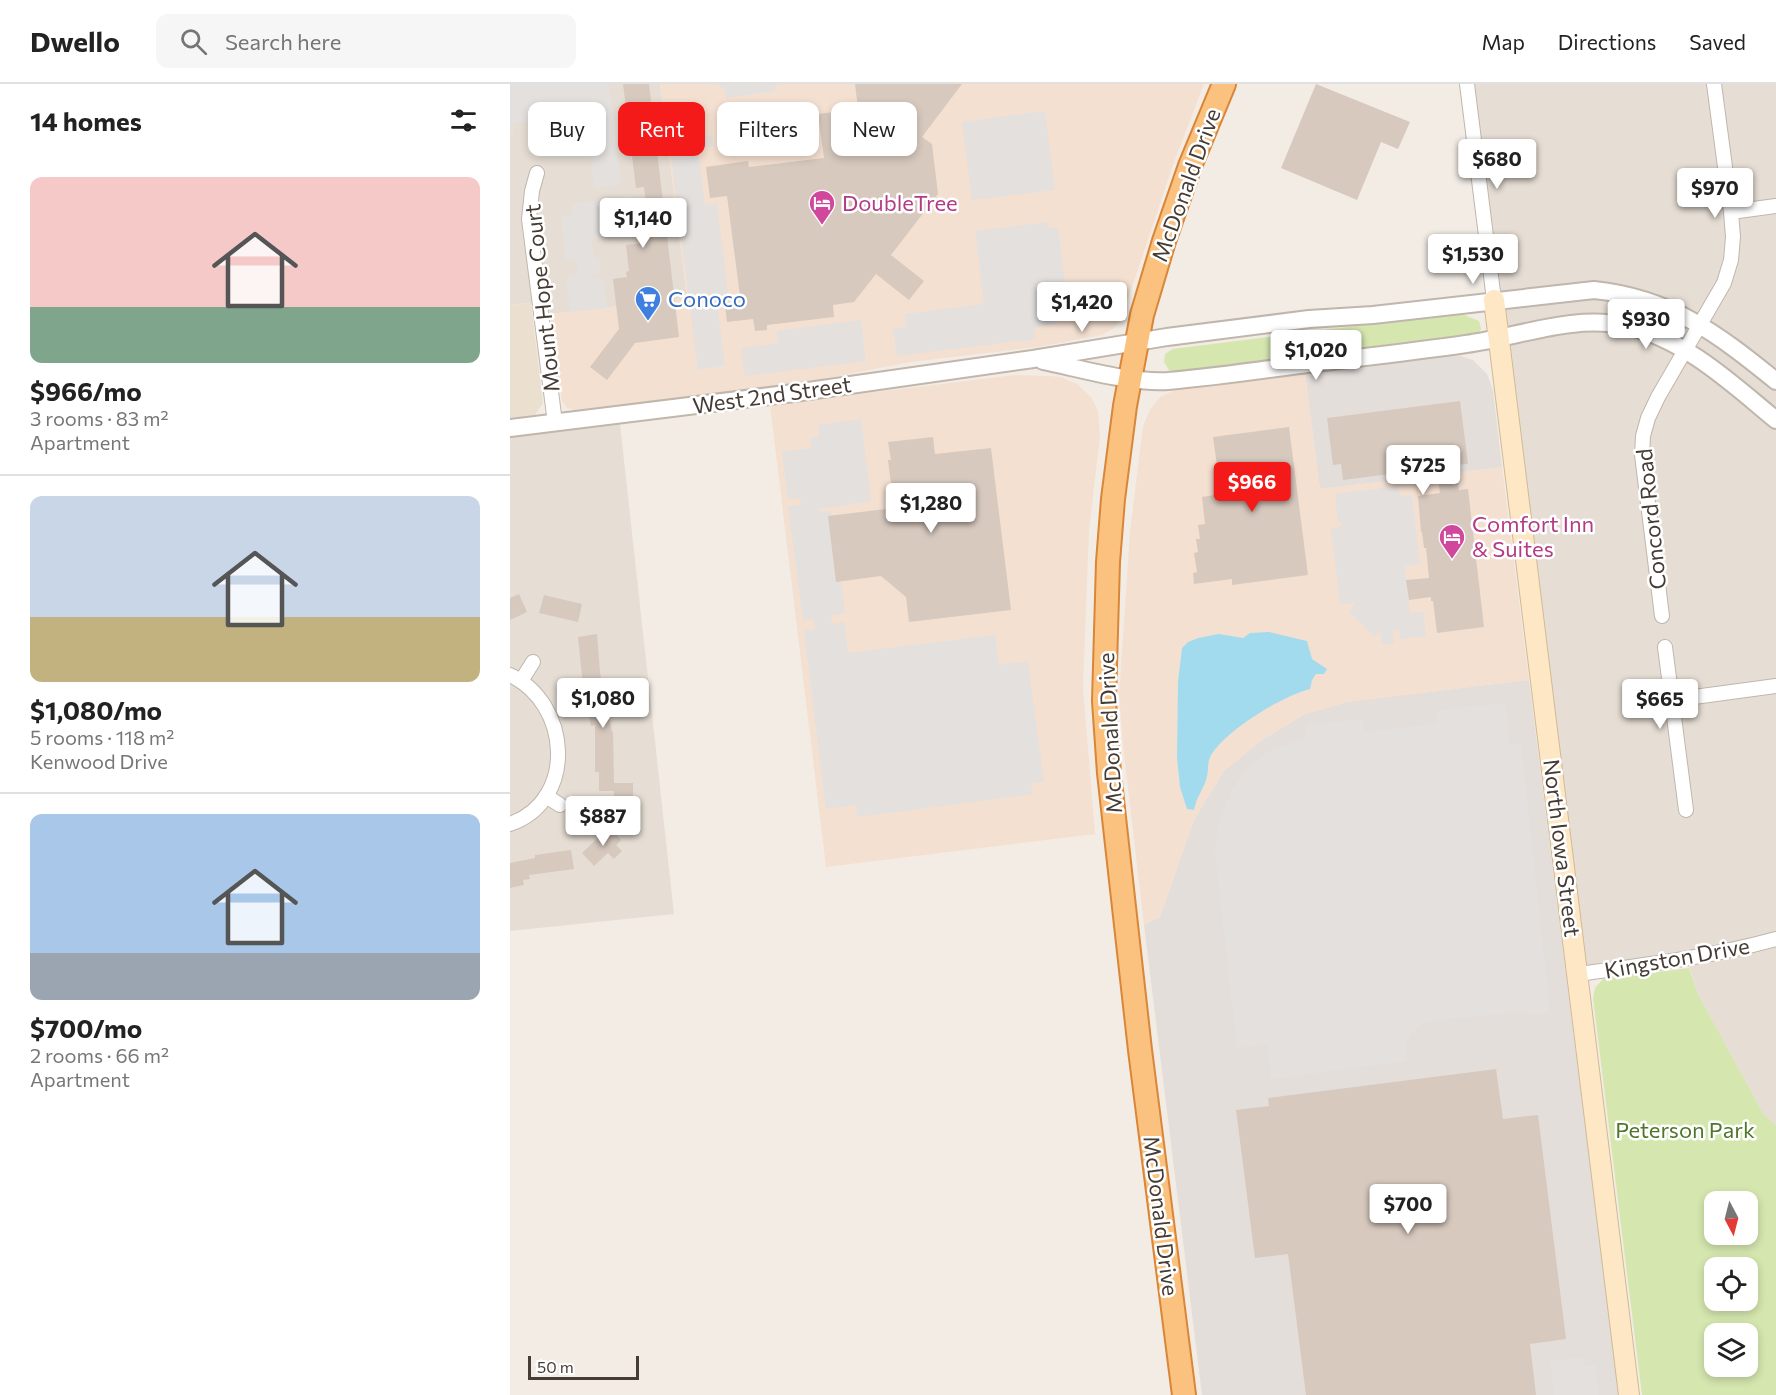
<!DOCTYPE html>
<meta charset="utf-8">
<style>
body{margin:0;font-family:Commissioner,sans-serif;background:#f6f6f6;color:#222;height:100vh;display:flex;flex-direction:column;font-size:22px;white-space:nowrap}
*{box-sizing:border-box;margin:0}
p{font-size:20px;color:#767676}
.icon{flex:none;width:33px;height:33px;fill:none;stroke:currentColor;stroke-width:2;stroke-linecap:round;stroke-linejoin:round}
.map{position:relative;flex:1;overflow:hidden}
.panel{display:flex;flex-direction:column;background:#fff;width:510px}
.panel>*{flex:none}
.guide{position:absolute;left:18px;top:18px;width:570px;height:54px;display:flex;gap:12px}
.needle{width:39px;rotate:173deg}
.tools{position:absolute;left:1194px;top:1107px;display:grid;gap:12px}
.tools a{display:grid;place-items:center;width:54px;height:54px;border-radius:12px;background:#fff;box-shadow:0 3px 9px #0003;font-size:30px}
.scale{position:absolute;left:18px;bottom:15px;width:111px;box-sizing:border-box;padding-left:6px;border:3px solid #453c35;border-top:0;font-size:16px;line-height:21px;white-space:nowrap;color:#453c35;-webkit-text-stroke:4px #fff;paint-order:stroke}
.price{position:absolute;translate:-50% -51px;padding:0 14px;border-radius:6px;background:#fff;color:#222;font-size:20px;line-height:39px;filter:drop-shadow(0 2px 3px #0008)}
.price::after{content:'';position:absolute;left:50%;top:36px;width:18px;height:14px;margin-left:-9px;background:inherit;clip-path:polygon(0 0,100% 0,50% 100%)}
.price.current{background:#f51a1a;color:#fff}
ul{padding:0;list-style:none}
li{display:grid;align-content:center;gap:12px;height:318px;padding:0 30px}
li+li{border-top:2px solid #e0e0e0}
li span{display:grid;place-items:center;height:186px;border-radius:12px;color:#555}
li>.icon{margin-inline-start:auto}
span .icon{width:108px;height:108px;fill:#fffc;stroke-width:1}
li b{font-size:26px}
h2{display:flex;justify-content:space-between;align-items:center;height:72px;padding:0 30px;font-size:26px}
.chip{padding:0 21px;border-radius:12px;background:#fff;box-shadow:0 3px 9px #0003;font-size:21px;line-height:54px}
.chip.current{background:#f51a1a;color:#fff}
header{display:flex;align-items:center;gap:36px;box-sizing:border-box;height:84px;padding:0 30px;background:#fff;border-bottom:2px solid #e0e0e0}
header strong{font-size:28px}
nav{display:flex;gap:33px;margin-inline-start:auto;font-size:21px}
.search{width:420px;height:54px;background:#f6f6f6;display:flex;align-items:center;gap:15px;box-sizing:border-box;padding:0 21px;border-radius:12px;color:#767676;font-size:22px}
main{display:flex;flex:1;min-height:0}
.map>svg:first-child{display:block}
.residential{fill:#e6ded4}
.commercial{fill:#f4e0d1}
.industrial{fill:#e4deda}
.education{fill:#ebdfd0}
.green{fill:#d5e6af;fill-rule:evenodd}
.parking{fill:#e3e0de}
.water{fill:#a3dbee}
.building{fill:#d7c9be}
.lines{fill:none;stroke-linecap:round;stroke-linejoin:round}
.minor-casing{stroke:#c0b6ab;stroke-width:16}
.tertiary-casing{stroke:#c0b6ab;stroke-width:20}
.secondary-casing{stroke:#d1b996;stroke-width:22}
.trunk-casing{stroke:#d98638;stroke-width:26}
.minor{stroke:#fff;stroke-width:14}
.tertiary{stroke:#fff;stroke-width:16}
.secondary{stroke:#fde7c5;stroke-width:20}
.trunk{stroke:#fbc27f;stroke-width:22}
.labels{text-anchor:middle;stroke-width:5;stroke-linejoin:round;paint-order:stroke}
.street-label{font-size:22px;fill:#453c35;stroke:#fff}
.hotel-label{font-size:22px;fill:#b23c85;stroke:#fff;text-anchor:start}
.shop-label{font-size:22px;fill:#366cbe;stroke:#fff;text-anchor:start}
.park-label{font-size:22px;fill:#51752a;stroke:#fff}
</style>
<header>
<strong>Dwello</strong>
<div class="search"><svg class="icon" aria-label="search" viewBox="0 0 24 24"><circle cx="10" cy="10" r="6"/><path d="M15 15l6 6"/></svg>Search here</div>
<nav><a>Map</a><a>Directions</a><a>Saved</a></nav>
</header>
<main>
<section class="panel">
<h2>14 homes<svg class="icon" aria-label="filters" viewBox="0 0 24 24"><path d="M4 7h16M4 17h16"/><circle cx="9" cy="7" r="2"/><circle cx="15" cy="17" r="2"/></svg></h2>
<ul>
<li><span style="background:linear-gradient(#f6c9c9 70%,#7fa58c 0)"><svg class="icon" aria-label="home" viewBox="0 0 24 24"><path d="M3 11l9-7 9 7M6 9v11h12V9"/></svg></span><div><b>$966/mo</b><p>3 rooms · 83 m²</p><p>Apartment</p></div></li>
<li><span style="background:linear-gradient(#c9d6e8 65%,#c2b280 0)"><svg class="icon" aria-label="home" viewBox="0 0 24 24"><path d="M3 11l9-7 9 7M6 9v11h12V9"/></svg></span><div><b>$1,080/mo</b><p>5 rooms · 118 m²</p><p>Kenwood Drive</p></div></li>
<li><span style="background:linear-gradient(#a9c7e8 75%,#9aa5b1 0)"><svg class="icon" aria-label="home" viewBox="0 0 24 24"><path d="M3 11l9-7 9 7M6 9v11h12V9"/></svg></span><div><b>$700/mo</b><p>2 rooms · 66 m²</p><p>Apartment</p></div></li>
</ul>
</section>
<div class="map">
<svg width="1266" height="1311" viewBox="0 0 1266 1311">
<rect width="100%" height="100%" fill="#f2ece5"/>
<g class="residential">
<polygon points="0,0 150,0 177,214 40,230 38,217 0,221"/>
<polygon points="957,0 1266,0 1266,1041 1254,1031 1189,912 1177,876 1068,890"/>
<polygon points="110,340 164,830 0,847 0,353"/>
</g>
<g class="commercial">
<polygon points="150,0 694,0 664,78 612,233 604,244 597,248 591,251 528,263 401,278 292,299 64,326 57,324 52,317 40,230 177,214"/>
<polygon points="795,289 810,405 992,383 1019,596 837,618 795,630 752,656 714,687 684,736 650,833 634,841 613,661 609,611 620,448 633,342 641,324 650,313 667,305"/>
<polygon points="505,291 540,292 550,293 567,300 581,313 588,327 590,353 579,446 573,604 585,750 316,783 260,321"/>
</g>
<g class="industrial">
<polygon points="937,271 951,272 963,276 977,290 983,306 992,383 810,405 795,289"/>
<polygon points="1019,596 1109,1311 692,1311 634,841 650,833 684,736 714,687 752,656 795,630 837,618"/>
</g>
<polygon class="education" points="21,219 33,319 25,331 0,335 0,221"/>
<g class="green">
<polygon points="949,229 969,237 971,245 969,249 666,287 659,286 654,278 655,270 663,265"/>
<path d="M1179,884L1189,912L1254,1031L1266,1041V1311H1132L1083,914L1085,904L1093,895ZM1204,1118H1238V1150H1204ZM1204,1184H1238V1216H1204ZM1204,1250H1238V1282H1204Z"/>
</g>
<g class="parking">
<polygon points="0,0 99,0 111,101 84,104 79,58 67,59 63,32 3,39 4,50 0,51"/>
<polygon points="207,0 272,0 265,1 265,7 216,14 215,5"/>
<polygon points="535,27 545,106 462,116 452,38"/>
<polygon points="202,51 203,62 188,64 195,121 207,120 219,217 207,219 215,282 188,286 159,56"/>
<polygon points="121,112 126,149 81,155 84,175 89,174 91,189 82,190 83,195 93,194 97,224 60,228 56,193 68,190 66,175 56,176 51,133 63,131 61,120"/>
<polygon points="537,138 538,144 548,143 557,215 547,216 549,234 545,240 524,244 525,255 387,272 383,245 396,243 395,230 474,220 465,147"/>
<polygon points="351,236 356,277 235,292 231,264 268,259 267,247"/>
<polygon points="351,335 361,417 308,425 309,428 322,427 335,529 321,531 322,540 334,538 338,569 485,551 489,581 518,577 534,698 521,699 523,710 348,733 346,721 316,725 294,547 305,545 304,535 293,536 278,422 291,421 290,414 278,415 272,368 301,364 300,354 309,353 308,341"/>
<polygon points="888,402 890,412 902,411 910,480 895,482 900,529 913,528 916,552 890,555 889,546 883,547 884,560 872,561 871,547 864,553 840,529 845,519 830,520 821,444 832,442 832,437 828,438 825,410"/>
<polygon points="995,619 1000,661 1011,660 1040,928 1021,931 1014,927 913,938 902,949 897,959 897,977 761,995 758,960 727,964 705,768 708,740 724,703 740,682 758,668 796,653 795,641 852,635 854,648 928,639 927,626"/>
<polygon points="1073,1273 1074,1282 1085,1280 1089,1311 1044,1311 1040,1277"/>
</g>
<path class="water" d="M759,548L797,557L802,575L817,585L814,590H806L802,596L800,605C772,612 714,647 700,673C697,680 699,688 696,696C692,708 687,712 684,726L677,725L670,703L667,673L668,598L672,564L678,558L688,554L709,550L733,554L740,549Z"/>
<g class="building">
<polygon points="113,0 139,0 169,253 125,259 97,296 80,283 109,245 103,195 117,193 116,188 119,187 116,161 133,159 131,136 138,135 134,103 126,104"/>
<polygon points="345,0 452,0 412,53 422,60 428,110 381,171 414,197 399,216 366,190 344,218 323,221 324,233 257,241 257,246 245,247 243,235 217,238 215,222 231,220 217,112 200,114 196,83 238,77 239,83 314,74 308,30 348,25"/>
<polygon points="806,0 900,38 888,65 871,58 847,116 771,84"/>
<polygon points="950,317 958,380 946,381 949,406 958,405 974,543 927,549 923,517 921,517 921,513 899,516 896,496 919,494 916,464 914,464 912,448 911,448 908,412 930,409 927,384 833,396 831,380 823,381 817,334"/>
<polygon points="779,343 798,491 722,501 722,495 684,500 683,489 687,488 684,469 688,468 686,455 690,455 688,441 695,440 692,413 711,410 703,353"/>
<polygon points="423,353 425,370 481,364 501,526 399,538 396,513 371,492 326,498 318,432 384,424 378,376 381,376 378,358"/>
<polygon points="9,510 17,528 0,536 0,514"/>
<polygon points="34,511 72,520 68,538 29,529"/>
<polygon points="87,550 90,589 102,648 103,648 104,699 123,699 123,736 104,736 104,707 89,707 89,688 85,688 85,641 81,642 73,601 68,553"/>
<polygon points="99,743 111,756 106,761 112,767 104,775 98,769 84,782 72,769"/>
<polygon points="61,766 64,785 19,791 20,795 13,796 14,801 0,804 0,779 25,774 25,771"/>
<polygon points="986,985 993,1035 1028,1031 1056,1255 1020,1260 1026,1311 796,1311 778,1170 745,1174 726,1026 759,1022 758,1014"/>
</g>
<g class="lines">
<g class="minor-casing">
<g id="minor">
<polyline points="957,0 984,216"/>
<polyline points="27,89 22,107 19,135 45,339"/>
<polyline points="1221,128 1266,122"/>
<polyline points="1152,532 1132,371 1133,352 1138,334 1148,313 1214,199 1221,176 1223,153 1221,128 1204,0"/>
<polyline points="1155,563 1176,726"/>
<path d="M0,591C60,619 68,716 0,740"/>
<polyline points="11,597 23,578"/>
<polyline points="1162,616 1266,602"/>
<polyline points="36,712 50,721"/>
<path d="M1068,890C1135,881 1201,873 1266,855"/>
</g>
</g>
<g class="tertiary-casing">
<g id="tertiary">
<path d="M533,277C572,285 619,299 658,297C702,293 746,287 789,281C845,274 901,268 956,260C1009,253 1063,230 1117,242C1176,256 1221,299 1266,336"/>
<path d="M0,344L284,309L523,275L657,253L799,235L863,231L1084,206C1161,214 1208,250 1266,297"/>
</g>
</g>
<g class="secondary-casing">
<polyline id="secondary" points="984,216 1119,1311"/>
</g>
<g class="trunk-casing">
<polyline id="trunk" points="674,1311 630,966 599,689 594,617 598,478 603,415 615,322 632,231 654,157 680,82 714,0"/>
</g>
<use href="#minor" class="minor"/>
<use href="#tertiary" class="tertiary"/>
<use href="#secondary" class="secondary"/>
<use href="#trunk" class="trunk"/>
</g>
<defs>
<g id="hotel-pin" transform="scale(1.35)"><path d="M0 17L-7.5 6A9.5 9.5 0 1 1 7.5 6Z" fill="#d1479c" stroke="#fff"/><path d="M-6-4.5h1.5V1H6V5H4.5V3h-9V5H-6ZM-4 0a1.8 1.8 0 1 1 3.6 0ZM.5 0V-2.5h3Q6-2.5 6 0Z" fill="#fff"/></g>
<g id="supermarket-pin" transform="scale(1.35)"><path d="M0 17L-7.5 6A9.5 9.5 0 1 1 7.5 6Z" fill="#3f7fe0" stroke="#fff"/><path d="M-6-5.5h2.5l.6 2H6L4.5 2H-2.5L-4.4-4H-6ZM-1.5 3.2a1.3 1.3 0 1 0 .1 0ZM3 3.2a1.3 1.3 0 1 0 .1 0Z" fill="#fff"/></g>
</defs>
<g fill-rule="evenodd">
<use href="#hotel-pin" x="312" y="119"/>
<use href="#supermarket-pin" x="138" y="215"/>
<use href="#hotel-pin" x="942" y="453"/>
</g>
<g class="labels">
<g class="street-label">
<text transform="translate(676 101) rotate(-70)" y="8">McDonald Drive</text>
<text transform="translate(32 214) rotate(-96)" y="8">Mount Hope Court</text>
<text transform="translate(262 311) rotate(-8)" y="8">West 2nd Street</text>
<text transform="translate(1141 435) rotate(-96)" y="8">Concord Road</text>
<text transform="translate(600 649) rotate(-93)" y="8">McDonald Drive</text>
<text transform="translate(1052 764) rotate(83)" y="8">North Iowa Street</text>
<text transform="translate(1167 874) rotate(-10)" y="8">Kingston Drive</text>
<text transform="translate(651 1132) rotate(83)" y="8">McDonald Drive</text>
</g>
<g class="hotel-label">
<text x="332" y="127">DoubleTree</text>
<text x="962" y="448">Comfort Inn<tspan x="962" dy="25">&amp; Suites</tspan></text>
</g>
<g class="shop-label">
<text x="158" y="223">Conoco</text>
</g>
<g class="park-label">
<text x="1175" y="1054">Peterson Park</text>
</g>
</g>
</svg>
<div class="tools">
<a><svg class="needle" viewBox="-14 -14 28 28"><path d="M0-13l5 13h-10z" fill="#e53935"/><path d="M0 13l5-13h-10z" fill="#767676"/></svg></a>
<a><svg class="icon" aria-label="locate" viewBox="0 0 24 24"><circle cx="12" cy="12" r="6"/><path d="M12 2v4M12 18v4M2 12h4M18 12h4"/></svg></a>
<a><svg class="icon" aria-label="layers" viewBox="0 0 24 24"><path d="M12 4l9 5-9 5-9-5zM3 14l9 5 9-5"/></svg></a>
</div>
<div class="scale">50 m</div>
<b class="price" style="left:987px;top:106px">$680</b>
<b class="price" style="left:1205px;top:135px">$970</b>
<b class="price" style="left:133px;top:165px">$1,140</b>
<b class="price" style="left:963px;top:201px">$1,530</b>
<b class="price" style="left:572px;top:249px">$1,420</b>
<b class="price" style="left:1136px;top:266px">$930</b>
<b class="price" style="left:806px;top:297px">$1,020</b>
<b class="price" style="left:913px;top:412px">$725</b>
<b class="price current" style="left:742px;top:429px">$966</b>
<b class="price" style="left:421px;top:450px">$1,280</b>
<b class="price" style="left:93px;top:645px">$1,080</b>
<b class="price" style="left:1150px;top:646px">$665</b>
<b class="price" style="left:93px;top:763px">$887</b>
<b class="price" style="left:898px;top:1151px">$700</b>
<div class="guide">
<a class="chip">Buy</a>
<a class="chip current">Rent</a>
<a class="chip">Filters</a>
<a class="chip">New</a>
</div>
</div>
</main>
